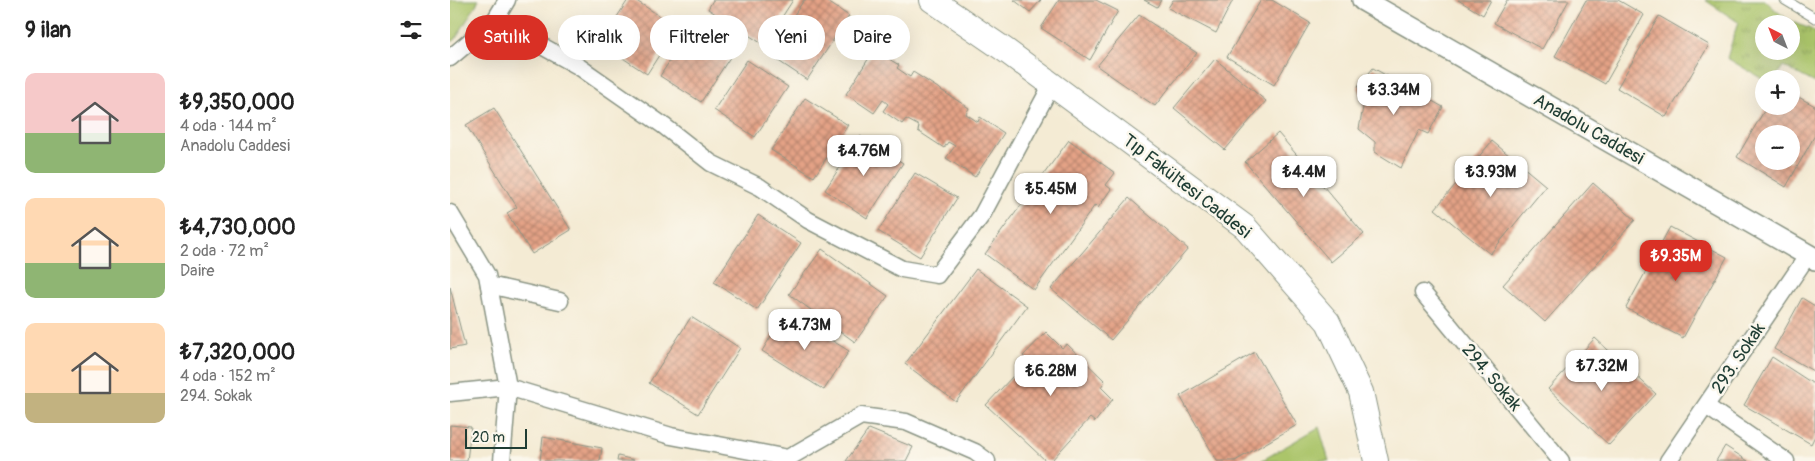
<!DOCTYPE html>
<html lang="tr">
<meta charset="utf-8">
<style>
body{margin:0;font-family:Pangolin,sans-serif;background:#f2f2f2;color:#222;height:100vh;display:flex;flex-direction:column;font-size:19px;white-space:nowrap}
*{box-sizing:border-box;margin:0}
p{font-size:16px;color:#767676}
.icon{flex:none;width:28px;height:28px;fill:none;stroke:currentColor;stroke-width:2;stroke-linecap:round;stroke-linejoin:round}
.map{position:relative;flex:1;overflow:hidden}
.side{display:flex;flex-direction:column;background:#fff;width:450px}
.side>*{flex:none}
.top-card{position:absolute;left:15px;top:15px;width:475px;height:45px;display:flex;gap:10px}
.needle{width:32px;rotate:318deg}
.controls{position:absolute;left:1305px;top:15px;display:grid;gap:10px}
.controls a{display:grid;place-items:center;width:45px;height:45px;border-radius:50%;background:#fff;box-shadow:0 5px 20px #0002;font-size:25px}
.scale{position:absolute;left:15px;bottom:12px;width:62px;box-sizing:border-box;padding-left:5px;border:2px solid #1f3d34;border-top:0;font-size:14px;line-height:18px;white-space:nowrap;color:#1f3d34;-webkit-text-stroke:4px #fbf7ec;paint-order:stroke}
.price{position:absolute;translate:-50% -42px;padding:0 11px;border-radius:10px;background:#fff;color:#222;font-size:16px;line-height:32px;filter:drop-shadow(0 1px 2px #0008)}
.price::after{content:'';position:absolute;left:50%;top:30px;width:15px;height:11px;margin-left:-8px;background:inherit;clip-path:polygon(0 0,100% 0,50% 100%)}
.price.current{background:#d93025;color:#fff}
ul{padding:0;list-style:none}
li{display:flex;align-items:center;gap:15px;height:125px;padding:0 25px}
li span{display:grid;place-items:center;flex:none;width:140px;height:100px;border-radius:10px;color:#555}
li>.icon{margin-inline-start:auto}
span .icon{width:60px;height:60px;fill:#fffc;stroke-width:1}
li b{font-size:21px}
h2{display:flex;justify-content:space-between;align-items:center;height:60px;padding:0 25px;font-size:21px}
.chip{padding:0 18px;border-radius:22px;background:#fff;box-shadow:0 5px 20px #0002;font-size:18px;line-height:45px}
.chip.current{background:#d93025;color:#fff}
main{display:flex;flex:1;min-height:0}
.map>svg:first-child{display:block}
.grass{fill:url(#grass-tufts);stroke:#658150;fill-rule:evenodd}
.park{fill:#abc56b;stroke:#658150}
.building{fill:url(#building-cross-hatch);fill-rule:evenodd}
.lines{fill:none;stroke-linecap:round;stroke-linejoin:round}
.service-casing{stroke:#8a9484;stroke-width:11}
.minor-casing{stroke:#8a9484;stroke-width:19}
.tertiary-casing{stroke:#8a9484;stroke-width:24}
.secondary-casing{stroke:#8a9484;stroke-width:26}
.service{stroke:#fff;stroke-width:9}
.minor{stroke:#fff;stroke-width:16}
.tertiary{stroke:#fff;stroke-width:21}
.secondary{stroke:#fff;stroke-width:24}
.labels{text-anchor:middle;stroke-width:5;stroke-linejoin:round;paint-order:stroke}
.street-label{font-size:18px;fill:#1f3d34;stroke:#fbf7ec}
</style>
<main>
<section class="side">
<h2>9 ilan<svg class="icon" aria-label="filters" viewBox="0 0 24 24"><path d="M4 7h16M4 17h16"/><circle cx="9" cy="7" r="2"/><circle cx="15" cy="17" r="2"/></svg></h2>
<ul>
<li><span style="background:linear-gradient(#f6c9c9 60%,#8fb573 0)"><svg class="icon" aria-label="home" viewBox="0 0 24 24"><path d="M3 11l9-7 9 7M6 9v11h12V9"/></svg></span><div><b>₺9,350,000</b><p>4 oda · 144 m²</p><p>Anadolu Caddesi</p></div></li>
<li><span style="background:linear-gradient(#ffd9b3 65%,#8fb573 0)"><svg class="icon" aria-label="home" viewBox="0 0 24 24"><path d="M3 11l9-7 9 7M6 9v11h12V9"/></svg></span><div><b>₺4,730,000</b><p>2 oda · 72 m²</p><p>Daire</p></div></li>
<li><span style="background:linear-gradient(#ffd9b3 70%,#c2b280 0)"><svg class="icon" aria-label="home" viewBox="0 0 24 24"><path d="M3 11l9-7 9 7M6 9v11h12V9"/></svg></span><div><b>₺7,320,000</b><p>4 oda · 152 m²</p><p>294. Sokak</p></div></li>
</ul>
</section>
<div class="map">
<svg width="1365" height="461" viewBox="0 0 1365 461">
<defs>
<pattern id="grass-tufts" width="24" height="20" patternUnits="userSpaceOnUse" patternTransform="scale(1.25)"><rect width="24" height="20" fill="#abc56b"/><path d="M3 7l-1-3M5 7V3M7 7l1-3M15 17l-1-3M17 17v-4M19 17l1-3" fill="none" stroke="#8ba159"/></pattern>
<pattern id="building-cross-hatch" width="8" height="8" patternUnits="userSpaceOnUse" patternTransform="scale(1.25)"><rect width="8" height="8" fill="#e4a286"/><path d="M0 0l8 8M0 8l8-8" fill="none" stroke="#b8856e"/></pattern>
</defs>
<rect width="100%" height="100%" fill="#fbf7ec"/>
<filter id="ink" filterUnits="userSpaceOnUse"><feTurbulence type="fractalNoise" baseFrequency=".02" numOctaves="2"/><feDisplacementMap in="SourceGraphic" scale="10" xChannelSelector="R" yChannelSelector="G"/><feConvolveMatrix kernelMatrix="1 2 1 2 8 2 1 2 1" color-interpolation-filters="sRGB"/></filter>
<filter id="wash" filterUnits="userSpaceOnUse"><feTurbulence type="fractalNoise" baseFrequency=".0096" numOctaves="4" result="noise"/><feDisplacementMap in="SourceGraphic" scale="20" xChannelSelector="R" yChannelSelector="G"/><feGaussianBlur stdDeviation="1.12" result="paint"/><feColorMatrix in="noise" values="0 0 0 0 0 0 0 0 0 0 0 0 0 0 0 0 0 1.4 0 .05"/><feComposite in="paint" operator="in"/></filter>
<g filter="url(#wash)">
<rect width="100%" height="100%" fill="#f4ebd4"/>
<path class="grass" d="M1255,0H1315C1324,9 1335,19 1347,24C1354,27 1359,27 1365,32V83L1333,66L1325,79L1314,80L1277,58L1288,22ZM1314,24H1341V51H1314Z"/>
<g class="park">
<polygon points="0,0 29,0 5,40 0,42"/>
<polygon points="869,427 879,461 811,461"/>
</g>
<g id="blocks">
<g class="building">
<polygon points="178,0 185,0 227,27 197,74 150,43"/>
<polygon points="263,0 343,0 314,45 258,9"/>
<polygon points="354,0 375,0 399,16 357,80 318,54"/>
<polygon points="564,0 591,0 580,12"/>
<polygon points="609,0 646,0 668,11 640,60 591,28"/>
<polygon points="694,0 711,0 707,7"/>
<polygon points="723,0 783,0 766,33 718,8"/>
<polygon points="811,0 822,0 860,23 824,85 777,57"/>
<polygon points="1008,0 1041,0 1033,15"/>
<polygon points="1057,0 1119,0 1092,49 1044,23"/>
<polygon points="1136,0 1168,0 1194,15 1155,84 1105,56"/>
<polygon points="689,15 747,53 705,106 647,66"/>
<polygon points="1209,16 1259,45 1216,117 1167,88"/>
<polygon points="243,25 284,51 251,102 210,76"/>
<polygon points="424,50 449,65 447,68 460,77 463,72 519,108 516,114 528,122 530,117 554,133 525,177 496,158 505,146 498,142 494,148 468,131 469,126 456,119 452,124 433,111 438,104 433,100 424,113 396,94"/>
<polygon points="765,59 816,101 775,150 724,108"/>
<polygon points="297,60 338,87 305,137 264,110"/>
<polygon points="923,68 993,107 978,134 969,130 951,168 925,152 925,142 909,129 914,102 908,87"/>
<path d="M1341,93L1365,106V135L1336,187L1287,157L1317,106H1341ZM1314,134H1341V161H1314Z"/>
<polygon points="355,98 398,125 364,177 321,150"/>
<polygon points="44,108 121,230 82,254 57,213 67,207 16,125"/>
<polygon points="828,133 914,234 881,262 795,162"/>
<polygon points="410,136 453,163 417,218 375,190"/>
<polygon points="619,140 665,173 656,185 661,189 648,208 645,205 584,290 535,254"/>
<polygon points="1042,141 1096,186 1040,254 985,209"/>
<polygon points="465,173 507,198 470,257 428,231"/>
<polygon points="1143,183 1185,220 1095,322 1053,285"/>
<polygon points="679,198 738,249 661,340 601,289"/>
<polygon points="308,215 351,243 307,310 264,282"/>
<polygon points="1220,227 1277,257 1233,338 1176,308"/>
<polygon points="372,249 438,296 405,342 339,294"/>
<polygon points="526,269 577,306 506,402 455,364"/>
<polygon points="0,287 15,346 0,349"/>
<polygon points="1352,298 1365,306 1365,372 1324,349"/>
<polygon points="336,312 399,351 374,390 312,351"/>
<polygon points="241,317 290,348 248,414 199,383"/>
<polygon points="596,332 612,348 617,344 655,381 651,387 663,399 645,422 640,418 601,461 596,461 536,405 577,361 573,356"/>
<polygon points="1145,338 1206,394 1159,445 1098,389"/>
<polygon points="805,352 847,425 785,461 767,461 730,396"/>
<polygon points="1322,357 1365,385 1365,436 1361,444 1294,405"/>
<polygon points="0,425 21,427 17,461 0,461"/>
<polygon points="419,429 463,447 456,461 396,461"/>
<polygon points="93,437 152,448 150,461 90,461"/>
<polygon points="1275,446 1298,461 1266,461"/>
<polygon points="168,456 184,460 184,461 167,461"/>
</g>
</g>
</g>
<g filter="url(#ink)">
<use href="#blocks" fill-opacity="0" stroke="#8a9484" stroke-width="1"/>
<g class="lines">
<g class="service-casing">
<polyline id="service" points="1335,0 1365,18"/>
</g>
<g class="minor-casing">
<g id="minor">
<polyline points="45,20 128,66 214,126 261,163 310,187 358,220 452,269 487,275 532,215 602,84"/>
<polyline points="0,58 45,20 57,0"/>
<polyline points="0,213 37,275 58,387 52,461"/>
<polyline points="39,285 110,301"/>
<polyline points="973,293 1111,461"/>
<polyline points="0,393 58,387 221,436 338,458 411,416 456,422 525,452 537,461"/>
<polyline points="1256,406 1336,461"/>
<polyline points="1218,461 1358,255"/>
</g>
</g>
<g class="tertiary-casing">
<polyline id="tertiary" points="913,0 1365,259"/>
</g>
<g class="secondary-casing">
<polyline id="secondary" points="482,0 555,50 795,227 878,322 911,392 926,461"/>
</g>
<use href="#service" class="service"/>
<use href="#minor" class="minor"/>
<use href="#tertiary" class="tertiary"/>
<use href="#secondary" class="secondary"/>
</g>
</g>
<g class="labels">
<g class="street-label">
<text transform="translate(1139 129) rotate(30)" y="6">Anadolu Caddesi</text>
<text transform="translate(737 186) rotate(38)" y="6">Tıp Fakültesi Caddesi</text>
<text transform="translate(1288 358) rotate(-56)" y="6">293. Sokak</text>
<text transform="translate(1042 377) rotate(50)" y="6">294. Sokak</text>
</g>
</g>
</svg>
<div class="controls">
<a><svg class="needle" viewBox="-14 -14 28 28"><path d="M0-13l5 13h-10z" fill="#e53935"/><path d="M0 13l5-13h-10z" fill="#767676"/></svg></a>
<a>+</a>
<a>−</a>
</div>
<div class="scale">20 m</div>
<b class="price" style="left:944px;top:116px">₺3.34M</b>
<b class="price" style="left:414px;top:177px">₺4.76M</b>
<b class="price" style="left:854px;top:198px">₺4.4M</b>
<b class="price" style="left:1041px;top:198px">₺3.93M</b>
<b class="price" style="left:601px;top:215px">₺5.45M</b>
<b class="price current" style="left:1226px;top:282px">₺9.35M</b>
<b class="price" style="left:355px;top:351px">₺4.73M</b>
<b class="price" style="left:1152px;top:392px">₺7.32M</b>
<b class="price" style="left:601px;top:397px">₺6.28M</b>
<div class="top-card">
<a class="chip current">Satılık</a>
<a class="chip">Kiralık</a>
<a class="chip">Filtreler</a>
<a class="chip">Yeni</a>
<a class="chip">Daire</a>
</div>
</div>
</main>
